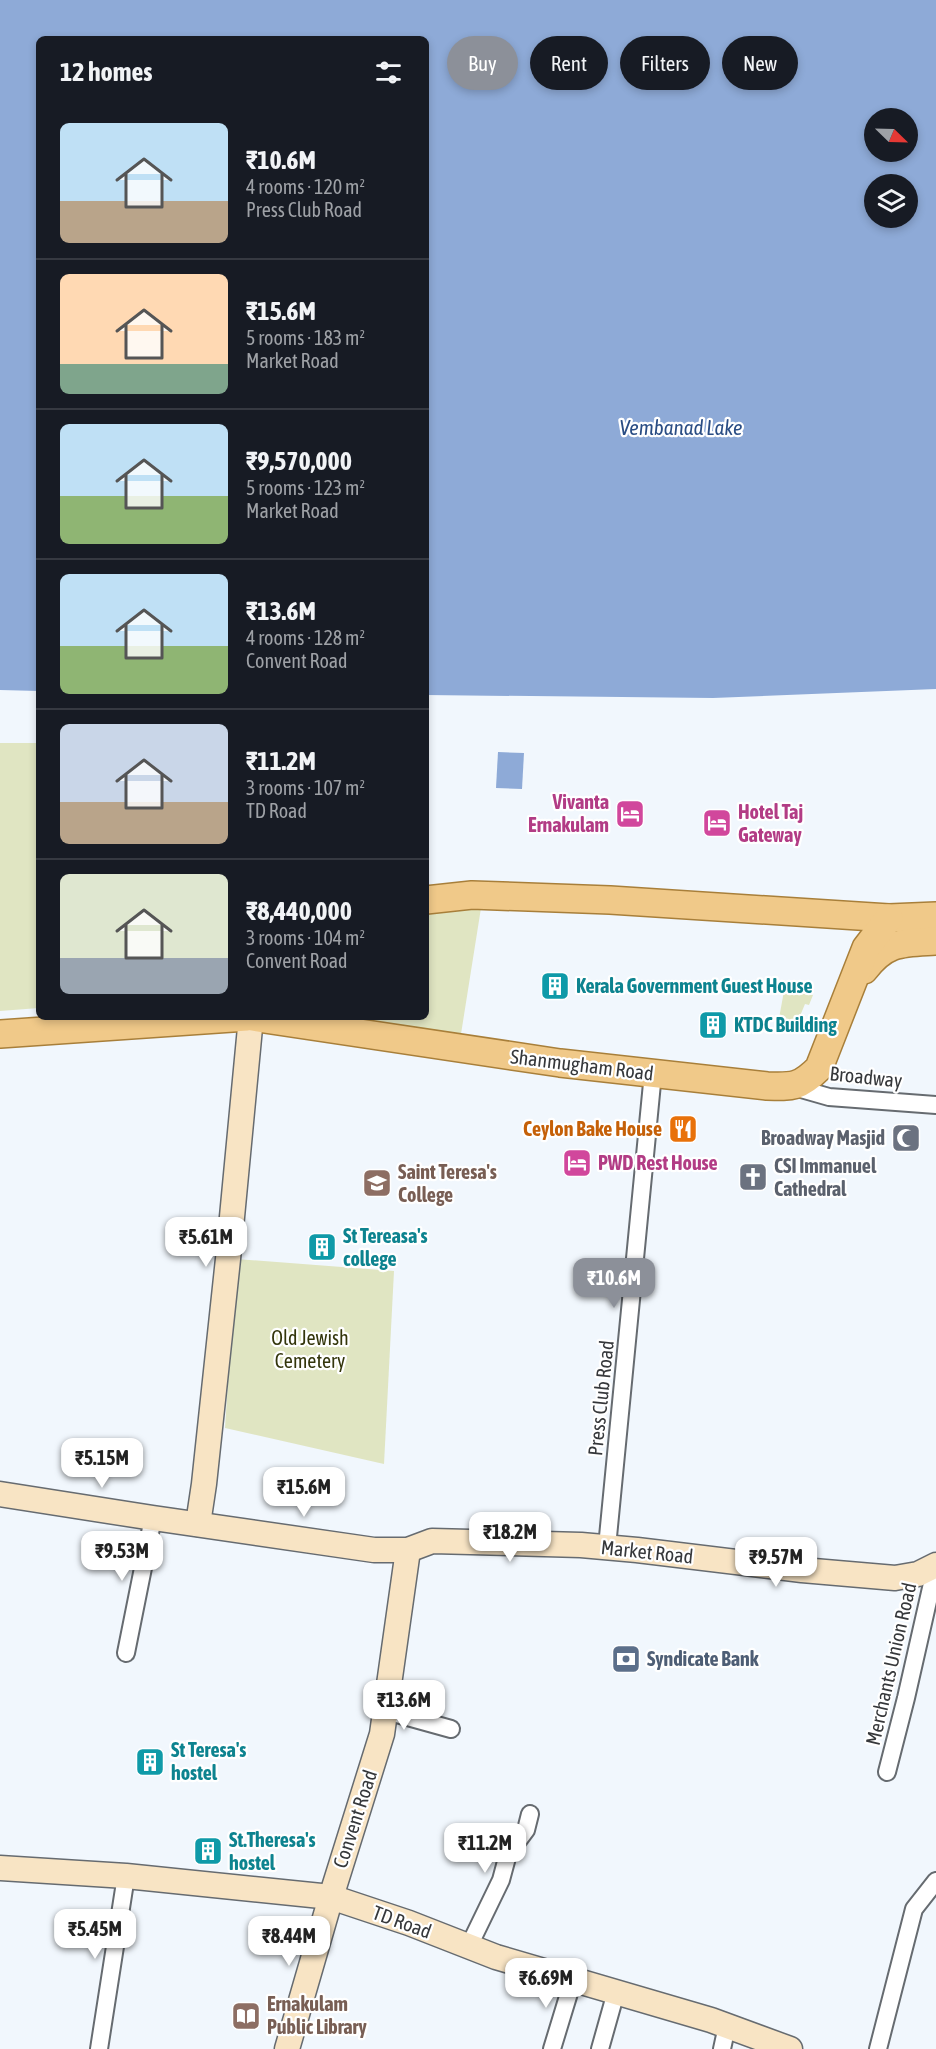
<!DOCTYPE html>
<meta charset="utf-8">
<style>
body{margin:0;font-family:"Asap Condensed",sans-serif;background:#242831;color:#f1f3f6;height:100vh;display:flex;flex-direction:column;font-size:22px;white-space:nowrap}
*{box-sizing:border-box;margin:0}
p{font-size:20px;color:#9ea1a6}
.icon{flex:none;width:33px;height:33px;fill:none;stroke:currentColor;stroke-width:2;stroke-linecap:round;stroke-linejoin:round}
.map{position:relative;flex:1;overflow:hidden}
.side{position:absolute;left:36px;top:36px;width:393px;height:984px;display:flex;flex-direction:column;background:#171b24;border-radius:9px;box-shadow:0 3px 9px #0003}
.side>*{flex:none}
.top-card{position:absolute;left:447px;top:36px;width:399px;height:54px;display:flex;gap:12px}
.needle{width:39px;rotate:113deg}
.fabs{position:absolute;left:864px;top:108px;display:grid;gap:12px}
.fabs a{display:grid;place-items:center;width:54px;height:54px;border-radius:50%;background:#171b24;box-shadow:0 3px 9px #0003;font-size:30px}
.price{position:absolute;translate:-50% -51px;padding:0 14px;border-radius:12px;background:#fff;color:#222;font-size:20px;line-height:39px;filter:drop-shadow(0 2px 3px #0008)}
.price::after{content:'';position:absolute;left:50%;top:36px;width:18px;height:14px;margin-left:-9px;background:inherit;clip-path:polygon(0 0,100% 0,50% 100%)}
.price.on{background:#8c9099;color:#fff}
ul{padding:0;list-style:none}
li{display:flex;align-items:center;gap:18px;height:150px;padding:0 24px}
li+li{border-top:2px solid #363941}
li span{display:grid;place-items:center;flex:none;width:168px;height:120px;border-radius:9px;color:#555}
li>.icon{margin-inline-start:auto}
span .icon{width:72px;height:72px;fill:#fffc;stroke-width:1}
li b{font-size:26px}
h2{display:flex;justify-content:space-between;align-items:center;height:72px;padding:0 24px;font-size:26px}
.tag{padding:0 21px;border-radius:27px;background:#171b24;box-shadow:0 3px 9px #0003;font-size:21px;line-height:54px}
.tag.on{background:#8c9099;color:#fff}
.map>svg:first-child{display:block}
.green{fill:#e0e5c2}
.water{fill:#8eaad7;fill-rule:evenodd}
.lines{fill:none;stroke-linecap:round;stroke-linejoin:round}
.street-casing{stroke:#666b70;stroke-width:20}
.secondary-casing{stroke:#666b70;stroke-width:27}
.primary-casing{stroke:#a87f3a;stroke-width:30}
.street{stroke:#fff;stroke-width:16}
.secondary{stroke:#f8e4c4;stroke-width:24}
.primary{stroke:#f0c989;stroke-width:27}
.labels{text-anchor:middle;stroke-width:4.5;stroke-linejoin:round;paint-order:stroke}
.hotel-label{font-size:20px;font-weight:bold;fill:#b23c85;stroke:#fff;text-anchor:start}
.culture-label{font-size:20px;font-weight:bold;fill:#0d838f;stroke:#fff;text-anchor:start}
.street-label{font-size:20px;fill:#36383b;stroke:#fff}
.food-label{font-size:20px;font-weight:bold;fill:#c56008;stroke:#fff;text-anchor:end}
.worship-label{font-size:20px;font-weight:bold;fill:#5b616d;stroke:#fff;text-anchor:end}
.education-label{font-size:20px;font-weight:bold;fill:#785e54;stroke:#fff;text-anchor:start}
.park-label{font-size:20px;fill:#33350b;stroke:#fff}
.service-label{font-size:20px;font-weight:bold;fill:#4e5e75;stroke:#fff;text-anchor:start}
.water-label{font-size:21px;font-style:italic;fill:#2a4d84;stroke:#fff}
</style>
<div class="map">
<svg width="936" height="2049" viewBox="0 0 936 2049">
<rect width="100%" height="100%" fill="#f1f7fd"/>
<g class="green">
<polygon points="0,743 39,743 39,1008 0,1011"/>
<polygon points="481,908 461,1034 321,1017 426,1017 426,911"/>
<polygon points="784,991 813,995 809,1005 805,1004 795,1028 778,1024"/>
<polygon points="236,1259 394,1271 384,1464 225,1428"/>
</g>
<g class="water">
<path d="M0,0H936V689L713,698L426,695V39H39V691L0,690ZM874,118H908V152H874ZM874,184H908V218H874Z"/>
<polygon points="498,752 524,753 522,789 496,788"/>
</g>
<g class="lines">
<g class="street-casing">
<g id="street">
<polyline points="794,1087 829,1097 936,1105"/>
<polyline points="607,1547 653,1073"/>
<polyline points="126,1653 153,1518"/>
<polyline points="386,1711 451,1729"/>
<polyline points="887,1772 906,1698 936,1566"/>
<polyline points="469,1946 501,1880 508,1854 526,1830 530,1814"/>
<polyline points="99,2049 126,1876"/>
<polyline points="552,2049 573,1980"/>
<polyline points="600,2049 616,1992"/>
<polyline points="722,2049 727,2026"/>
<polyline points="878,2049 914,1909 936,1881"/>
</g>
</g>
<g class="secondary-casing">
<g id="secondary">
<polyline points="0,1494 153,1518 374,1550 408,1550 432,1541 581,1545 637,1550 802,1570 895,1578 918,1574 936,1565"/>
<polyline points="198,1524 204,1484 228,1259 251,1017"/>
<polyline points="0,1868 126,1876 331,1897 409,1923 496,1957 711,2020 790,2049"/>
<polyline points="287,2049 331,1897 382,1734 408,1550"/>
</g>
</g>
<g class="primary-casing">
<g id="primary">
<polyline points="426,900 472,895 610,900 889,918 936,916"/>
<path d="M864,970C886,941 902,943 936,941"/>
<path d="M252,1017L560,1063L767,1086C793,1087 800,1087 819,1068L866,948L889,918"/>
<polyline points="0,1034 247,1017"/>
</g>
</g>
<use href="#street" class="street"/>
<use href="#secondary" class="secondary"/>
<use href="#primary" class="primary"/>
</g>
<defs>
<g id="hotel-square" transform="scale(1.5)"><rect x="-9" y="-9" width="18" height="18" rx="4" fill="#d1479c" stroke="#fff"/><path d="M-6-4.5h1.5V1H6V5H4.5V3h-9V5H-6ZM-4 0a1.8 1.8 0 1 1 3.6 0ZM.5 0V-2.5h3Q6-2.5 6 0Z" fill="#fff"/></g>
<g id="building-square" transform="scale(1.5)"><rect x="-9" y="-9" width="18" height="18" rx="4" fill="#0f9aa8" stroke="#fff"/><path d="M-4-6H4V6H1V3H-1V6H-4ZM-2.5-4.3h1.7v1.8h-1.7ZM.8-4.3h1.7v1.8H.8ZM-2.5-1h1.7V.8h-1.7ZM.8-1h1.7V.8H.8Z" fill="#fff"/></g>
<g id="restaurant-square" transform="scale(1.5)"><rect x="-9" y="-9" width="18" height="18" rx="4" fill="#e8710a" stroke="#fff"/><path d="M-5-6h1v4h1v-4h1v4h1v-4h1v5L-1.5 .5V6h-2V.5L-5-1ZM5-6V6H3V1.5H1.5Q1.5-4 5-6Z" fill="#fff"/></g>
<g id="mosque-square" transform="scale(1.5)"><rect x="-9" y="-9" width="18" height="18" rx="4" fill="#6b7280" stroke="#fff"/><path d="M3.5-4.9A6 6 0 1 0 3.5 4.9A5 5 0 1 1 3.5-4.9Z" fill="#fff"/></g>
<g id="church-square" transform="scale(1.5)"><rect x="-9" y="-9" width="18" height="18" rx="4" fill="#6b7280" stroke="#fff"/><path d="M-1.2-6h2.4v3.5h3.3v2.4h-3.3V6h-2.4V-.1h-3.3v-2.4h3.3Z" fill="#fff"/></g>
<g id="university-square" transform="scale(1.5)"><rect x="-9" y="-9" width="18" height="18" rx="4" fill="#8d6e63" stroke="#fff"/><path d="M0-5L7-2L0 1L-7-2ZM-4 1L0 2.5L4 1V4Q0 6-4 4Z" fill="#fff"/></g>
<g id="bank-square" transform="scale(1.5)"><rect x="-9" y="-9" width="18" height="18" rx="4" fill="#5c6f8a" stroke="#fff"/><path d="M-6-4H6V4H-6ZM0-2.3a2.3 2.3 0 1 0 0 4.6a2.3 2.3 0 1 0 0-4.6Z" fill="#fff"/></g>
<g id="library-square" transform="scale(1.5)"><rect x="-9" y="-9" width="18" height="18" rx="4" fill="#8d6e63" stroke="#fff"/><path d="M-6-4Q-3-5.5-.7-3.5V5Q-3 3-6 4ZM6-4Q3-5.5 .7-3.5V5Q3 3 6 4Z" fill="#fff"/></g>
</defs>
<g fill-rule="evenodd">
<use href="#hotel-square" x="630" y="814"/>
<use href="#hotel-square" x="717" y="823"/>
<use href="#building-square" x="555" y="986"/>
<use href="#building-square" x="713" y="1025"/>
<use href="#restaurant-square" x="683" y="1129"/>
<use href="#mosque-square" x="906" y="1138"/>
<use href="#hotel-square" x="577" y="1163"/>
<use href="#church-square" x="753" y="1177"/>
<use href="#university-square" x="377" y="1183"/>
<use href="#building-square" x="322" y="1247"/>
<use href="#bank-square" x="626" y="1659"/>
<use href="#building-square" x="150" y="1762"/>
<use href="#building-square" x="208" y="1851"/>
<use href="#library-square" x="246" y="2016"/>
</g>
<g class="labels">
<g class="hotel-label">
<text x="609" y="809" text-anchor="end">Vivanta<tspan x="609" dy="23">Ernakulam</tspan></text>
<text x="738" y="819">Hotel Taj<tspan x="738" dy="23">Gateway</tspan></text>
<text x="598" y="1170">PWD Rest House</text>
</g>
<g class="culture-label">
<text x="576" y="993">Kerala Government Guest House</text>
<text x="734" y="1032">KTDC Building</text>
<text x="343" y="1243">St Tereasa's<tspan x="343" dy="23">college</tspan></text>
<text x="171" y="1757">St Teresa's<tspan x="171" dy="23">hostel</tspan></text>
<text x="229" y="1847">St.Theresa's<tspan x="229" dy="23">hostel</tspan></text>
</g>
<g class="street-label">
<text transform="translate(582 1065) rotate(7)" y="7">Shanmugham Road</text>
<text transform="translate(866 1077) rotate(6)" y="7">Broadway</text>
<text transform="translate(601 1398) rotate(-84)" y="7">Press Club Road</text>
<text transform="translate(647 1552) rotate(6)" y="7">Market Road</text>
<text transform="translate(891 1664) rotate(-77)" y="7">Merchants Union Road</text>
<text transform="translate(355 1819) rotate(-72)" y="7">Convent Road</text>
<text transform="translate(402 1922) rotate(20)" y="7">TD Road</text>
</g>
<g class="food-label">
<text x="662" y="1136">Ceylon Bake House</text>
</g>
<g class="worship-label">
<text x="885" y="1145">Broadway Masjid</text>
<text x="774" y="1173" text-anchor="start">CSI Immanuel<tspan x="774" dy="23">Cathedral</tspan></text>
</g>
<g class="education-label">
<text x="398" y="1179">Saint Teresa's<tspan x="398" dy="23">College</tspan></text>
<text x="267" y="2011">Ernakulam<tspan x="267" dy="23">Public Library</tspan></text>
</g>
<g class="park-label">
<text x="310" y="1345">Old Jewish<tspan x="310" dy="23">Cemetery</tspan></text>
</g>
<g class="service-label">
<text x="647" y="1666">Syndicate Bank</text>
</g>
<g class="water-label">
<text x="681" y="435">Vembanad Lake</text>
</g>
</g>
</svg>
<div class="fabs">
<a><svg class="needle" viewBox="-14 -14 28 28"><path d="M0-13l5 13h-10z" fill="#e53935"/><path d="M0 13l5-13h-10z" fill="#9ea1a6"/></svg></a>
<a><svg class="icon" aria-label="layers" viewBox="0 0 24 24"><path d="M12 4l9 5-9 5-9-5zM3 14l9 5 9-5"/></svg></a>
</div>
<b class="price" style="left:206px;top:1268px">₹5.61M</b>
<b class="price on" style="left:614px;top:1309px">₹10.6M</b>
<b class="price" style="left:102px;top:1489px">₹5.15M</b>
<b class="price" style="left:304px;top:1518px">₹15.6M</b>
<b class="price" style="left:510px;top:1563px">₹18.2M</b>
<b class="price" style="left:122px;top:1582px">₹9.53M</b>
<b class="price" style="left:776px;top:1588px">₹9.57M</b>
<b class="price" style="left:404px;top:1731px">₹13.6M</b>
<b class="price" style="left:485px;top:1874px">₹11.2M</b>
<b class="price" style="left:95px;top:1960px">₹5.45M</b>
<b class="price" style="left:289px;top:1967px">₹8.44M</b>
<b class="price" style="left:546px;top:2009px">₹6.69M</b>
<div class="top-card">
<a class="tag on">Buy</a>
<a class="tag">Rent</a>
<a class="tag">Filters</a>
<a class="tag">New</a>
</div>
<section class="side">
<h2>12 homes<svg class="icon" aria-label="filters" viewBox="0 0 24 24"><path d="M4 7h16M4 17h16"/><circle cx="9" cy="7" r="2"/><circle cx="15" cy="17" r="2"/></svg></h2>
<ul>
<li><span style="background:linear-gradient(#bfe0f5 65%,#b9a48a 0)"><svg class="icon" aria-label="home" viewBox="0 0 24 24"><path d="M3 11l9-7 9 7M6 9v11h12V9"/></svg></span><div><b>₹10.6M</b><p>4 rooms · 120 m²</p><p>Press Club Road</p></div></li>
<li><span style="background:linear-gradient(#ffd9b3 75%,#7fa58c 0)"><svg class="icon" aria-label="home" viewBox="0 0 24 24"><path d="M3 11l9-7 9 7M6 9v11h12V9"/></svg></span><div><b>₹15.6M</b><p>5 rooms · 183 m²</p><p>Market Road</p></div></li>
<li><span style="background:linear-gradient(#bfe0f5 60%,#8fb573 0)"><svg class="icon" aria-label="home" viewBox="0 0 24 24"><path d="M3 11l9-7 9 7M6 9v11h12V9"/></svg></span><div><b>₹9,570,000</b><p>5 rooms · 123 m²</p><p>Market Road</p></div></li>
<li><span style="background:linear-gradient(#bfe0f5 60%,#8fb573 0)"><svg class="icon" aria-label="home" viewBox="0 0 24 24"><path d="M3 11l9-7 9 7M6 9v11h12V9"/></svg></span><div><b>₹13.6M</b><p>4 rooms · 128 m²</p><p>Convent Road</p></div></li>
<li><span style="background:linear-gradient(#c9d6e8 65%,#b9a48a 0)"><svg class="icon" aria-label="home" viewBox="0 0 24 24"><path d="M3 11l9-7 9 7M6 9v11h12V9"/></svg></span><div><b>₹11.2M</b><p>3 rooms · 107 m²</p><p>TD Road</p></div></li>
<li><span style="background:linear-gradient(#dfe7d0 70%,#9aa5b1 0)"><svg class="icon" aria-label="home" viewBox="0 0 24 24"><path d="M3 11l9-7 9 7M6 9v11h12V9"/></svg></span><div><b>₹8,440,000</b><p>3 rooms · 104 m²</p><p>Convent Road</p></div></li>
</ul>
</section>
</div>
